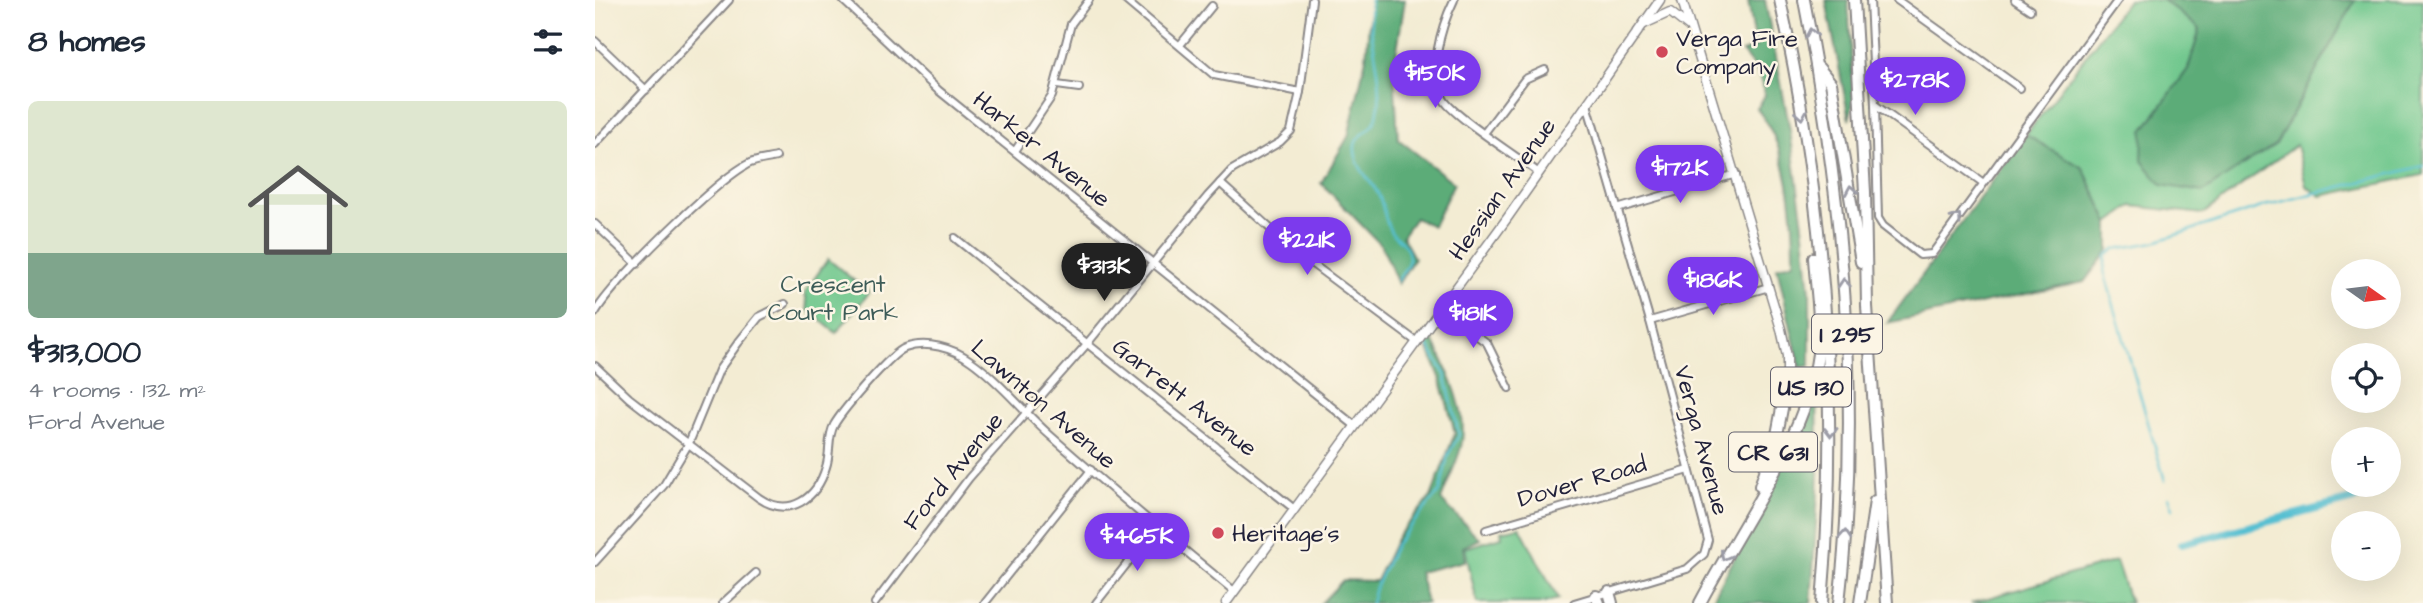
<!DOCTYPE html>
<meta charset="utf-8">
<style>
body{margin:0;font-family:"Architects Daughter",sans-serif;background:#f6f6f7;color:#1f2937;height:100vh;display:flex;flex-direction:column;font-size:26px;white-space:nowrap}
*{box-sizing:border-box;margin:0}
p{font-size:23px;color:#747a83}
.icon{flex:none;width:38px;height:38px;fill:none;stroke:currentColor;stroke-width:2;stroke-linecap:round;stroke-linejoin:round}
.map{position:relative;flex:1;overflow:hidden}
.side{display:flex;flex-direction:column;background:#fff;width:595px}
.side>*{flex:none}
.needle{width:46px;rotate:104deg}
.fabs{position:absolute;left:1736px;top:259px;display:grid;gap:14px}
.fabs a{display:grid;place-items:center;width:70px;height:70px;border-radius:50%;background:#fff;box-shadow:0 7px 28px #0002;font-size:35px}
.price{position:absolute;translate:-50% -60px;padding:0 16px;border-radius:24px;background:#7c3aed;color:#fff;font-size:23px;line-height:46px;filter:drop-shadow(0 2px 4px #0008)}
.price::after{content:'';position:absolute;left:50%;top:42px;width:21px;height:16px;margin-left:-10px;background:inherit;clip-path:polygon(0 0,100% 0,50% 100%)}
.price.current{background:#222;color:#fff}
ul{padding:0;list-style:none}
li{display:grid;align-content:center;gap:14px;height:371px;padding:0 28px}
li+li{border-top:2px solid #e0e1e3}
li span{display:grid;place-items:center;height:217px;border-radius:10px;color:#555}
li>.icon{margin-inline-start:auto}
span .icon{width:126px;height:126px;fill:#fffc;stroke-width:1}
li b{font-size:30px}
h2{display:flex;justify-content:space-between;align-items:center;height:84px;padding:0 28px;font-size:30px}
main{display:flex;flex:1;min-height:0}
.map>svg:first-child{display:block}
.green{fill:#6fc78d;stroke:#487464;stroke-width:2}
.forest{fill:#5bac78;stroke:#3e675a;stroke-width:2}
.lines{fill:none;stroke-linecap:round;stroke-linejoin:round}
.stream{stroke:#56c0d2;stroke-width:2.5}
.canal{stroke:#56c0d2;stroke-width:8}
.minor-casing{stroke:#8a8787;stroke-width:10}
.secondary-casing{stroke:#8a8787;stroke-width:11}
.motorway-casing{stroke:#8a8787;stroke-width:14}
.minor{stroke:#fff;stroke-width:6}
.secondary{stroke:#fff;stroke-width:8}
.motorway{stroke:#fff;stroke-width:10}
.oneway{stroke:#9c9ca7}
.poi-dot{fill:#d1495b;stroke:#fcf5e5;stroke-width:2.5}
.labels{text-anchor:middle;stroke-width:5;stroke-linejoin:round;paint-order:stroke}
.shield{fill:#fcf5e5;stroke:#63616e;stroke-width:2}
.shield-label{font-size:23px;font-weight:bold;fill:#22223b}
.poi-label{font-size:24px;fill:#22223b;stroke:#fcf5e5;text-anchor:start}
.street-label{font-size:24px;fill:#22223b;stroke:#fcf5e5}
.park-label{font-size:24px;fill:#3d5c58;stroke:#fcf5e5}
</style>
<main>
<section class="side">
<h2>8 homes<svg class="icon" aria-label="filters" viewBox="0 0 24 24"><path d="M4 7h16M4 17h16"/><circle cx="9" cy="7" r="2"/><circle cx="15" cy="17" r="2"/></svg></h2>
<ul>
<li><span style="background:linear-gradient(#dfe7d0 70%,#7fa58c 0)"><svg class="icon" aria-label="home" viewBox="0 0 24 24"><path d="M3 11l9-7 9 7M6 9v11h12V9"/></svg></span><div><b>$313,000</b><p>4 rooms · 132 m²</p><p>Ford Avenue</p></div></li>
</ul>
</section>
<div class="map">
<svg width="1828" height="603" viewBox="0 0 1828 603">
<rect width="100%" height="100%" fill="#fcf5e5"/>
<filter id="ink" filterUnits="userSpaceOnUse"><feTurbulence type="fractalNoise" baseFrequency=".0143" numOctaves="2"/><feDisplacementMap in="SourceGraphic" scale="14" xChannelSelector="R" yChannelSelector="G"/><feConvolveMatrix kernelMatrix="1 2 1 2 8 2 1 2 1" color-interpolation-filters="sRGB"/></filter>
<filter id="wash" filterUnits="userSpaceOnUse"><feTurbulence type="fractalNoise" baseFrequency=".00686" numOctaves="4" result="noise"/><feDisplacementMap in="SourceGraphic" scale="28" xChannelSelector="R" yChannelSelector="G"/><feGaussianBlur stdDeviation="1.57" result="paint"/><feColorMatrix in="noise" values="0 0 0 0 0 0 0 0 0 0 0 0 0 0 0 0 0 1.4 0 .05"/><feComposite in="paint" operator="in"/></filter>
<g filter="url(#wash)">
<rect width="100%" height="100%" fill="#f3ecd3"/>
<g class="green">
<polygon points="1533,0 1568,0 1605,29 1593,69 1548,131 1681,144 1760,0 1828,0 1828,175 1726,196 1711,186 1701,145 1608,214 1537,206 1514,223 1488,168 1431,135"/>
<polygon points="233,259 274,293 241,333 213,310 210,292"/>
<polygon points="925,527 963,599 949,603 882,603 870,548 907,537 906,531"/>
<polygon points="1521,561 1535,603 1376,603"/>
</g>
<g class="forest">
<polygon points="776,0 810,0 799,68 803,139 859,183 838,226 820,218 807,236 819,258 803,284 787,246 726,183 753,137 771,58"/>
<path d="M1153,0H1170L1195,130L1209,232L1215,291V366L1205,367L1182,267L1199,262C1199,213 1194,147 1162,109L1170,95L1163,72L1147,52L1161,47Z"/>
<polygon points="1231,0 1253,0 1259,101 1254,119"/>
<polygon points="1568,0 1760,0 1681,144 1608,192 1567,185 1547,161 1548,131 1593,69 1605,29"/>
<polygon points="1431,135 1488,168 1514,223 1514,250 1489,282 1292,323"/>
<path d="M836,336C851,368 875,411 866,447C861,465 852,482 846,500L885,539L868,547L870,561L824,572L832,603H726L748,580L781,581L802,537L836,497L860,433L845,377L830,342Z"/>
<polygon points="1222,400 1224,476 1216,603 1116,603"/>
</g>
<g class="lines">
<g class="stream">
<path d="M776,0C771,40 792,76 782,116C777,138 752,131 762,160C766,174 779,183 784,196C789,207 790,222 796,232C803,241 813,244 814,257C814,268 806,272 803,281"/>
<polyline points="1570,481 1509,271 1511,256 1520,249 1559,242 1673,205 1828,166"/>
<polyline points="1574,497 1578,508"/>
<polyline points="776,603 780,588 800,545 845,491 853,455 864,435 850,374 832,344"/>
</g>
<polyline class="canal" points="1587,544 1783,493"/>
</g>
</g>
<g filter="url(#ink)">
<g class="lines">
<g class="minor-casing">
<g id="minor">
<polyline points="248,0 343,90 759,425"/>
<polyline points="530,0 619,75 705,92"/>
<path d="M859,0C846,27 832,72 849,100C860,117 924,158 944,173"/>
<polyline points="1275,0 1280,105 1387,182"/>
<polyline points="1302,0 1425,88"/>
<polyline points="1420,0 1435,10"/>
<polyline points="0,41 51,90"/>
<polyline points="585,45 617,6"/>
<polyline points="462,85 484,88"/>
<polyline points="1280,105 1283,218 1288,226 1325,255 1337,254 1523,0"/>
<polyline points="890,132 930,79 950,70"/>
<polyline points="0,144 134,0"/>
<polyline points="420,151 457,96 476,24 494,0"/>
<polyline points="625,183 700,251 822,342"/>
<polyline points="1022,209 1141,174"/>
<polyline points="0,224 42,264"/>
<polyline points="360,238 698,508"/>
<polyline points="846,309 892,343 914,388"/>
<path d="M0,313C18,281 122,179 155,163C163,160 173,159 181,157"/>
<polyline points="1055,321 1174,287"/>
<path d="M0,366L34,398L164,498C195,519 222,498 231,467C236,453 232,438 239,425C247,411 296,353 310,348C331,340 358,348 376,361C406,382 429,413 457,437C517,490 578,541 639,591"/>
<polyline points="891,530 1094,470"/>
<polyline points="0,562 69,485 94,443 124,370 143,343 164,317 190,304"/>
<polyline points="128,603 161,573"/>
<polyline points="280,603 374,478 491,345 613,196 637,170 685,142 696,131 705,92 717,0"/>
<polyline points="390,603 496,470"/>
<polyline points="501,603 561,527"/>
<polyline points="979,603 1092,569 1109,554 1113,540 1055,321 992,104"/>
</g>
</g>
<g class="secondary-casing">
<g id="secondary">
<polyline points="1087,0 1186,329 1192,356 1192,382"/>
<polyline points="1049,24 1075,12 1094,27"/>
<polyline points="631,603 913,217 1065,0"/>
</g>
</g>
<g class="motorway-casing">
<g id="motorway">
<path d="M1185,0C1229,199 1245,400 1227,603"/>
<path d="M1209,0C1248,199 1267,401 1244,603"/>
<polyline points="1259,0 1270,192 1272,306 1292,603"/>
<polyline points="1224,68 1236,83 1266,262"/>
<polyline points="1165,486 1181,440 1192,382"/>
<polyline points="1014,592 1017,603"/>
<polyline points="1001,596 1004,603"/>
<path d="M1105,603C1144,528 1212,437 1223,354C1227,323 1221,289 1219,258"/>
<polyline points="1265,603 1280,501"/>
</g>
</g>
<use href="#minor" class="minor"/>
<use href="#secondary" class="secondary"/>
<use href="#motorway" class="motorway"/>
</g>
<defs><path id="oneway-chevron" d="M-2-3.5L2.5 0L-2 3.5" fill="none" stroke-width="1.6" stroke-linecap="round" stroke-linejoin="round" transform="scale(1.75)"/></defs>
<g class="oneway">
<use href="#oneway-chevron" transform="translate(1216 33) rotate(-101)"/>
<use href="#oneway-chevron" transform="translate(1206 115) rotate(81)"/>
<use href="#oneway-chevron" transform="translate(1256 190) rotate(-100)"/>
<use href="#oneway-chevron" transform="translate(1362 218) rotate(-55)"/>
<use href="#oneway-chevron" transform="translate(1249 283) rotate(-94)"/>
<use href="#oneway-chevron" transform="translate(1236 432) rotate(90)"/>
<use href="#oneway-chevron" transform="translate(1250 535) rotate(-86)"/>
<use href="#oneway-chevron" transform="translate(1130 556) rotate(119)"/>
</g>
</g>
<g class="poi-dot">
<circle cx="1067" cy="52" r="7"/>
<circle cx="623" cy="533" r="7"/>
</g>
<g class="labels">
<g class="shield">
<rect x="1217" y="314.5" width="70" height="39" rx="5"/>
<rect x="1176" y="367.5" width="80" height="39" rx="5"/>
<rect x="1134" y="432.5" width="88" height="39" rx="5"/>
</g>
<g class="shield-label">
<text x="1252" y="342">I 295</text>
<text x="1216" y="395">US 130</text>
<text x="1178" y="460">CR 631</text>
</g>
<g class="poi-label">
<text x="1081" y="46">Verga Fire<tspan x="1081" dy="28">Company</tspan></text>
<text x="637" y="541">Heritage's</text>
</g>
<g class="street-label">
<text transform="translate(447 149) rotate(39)" y="8">Harker Avenue</text>
<text transform="translate(907 189) rotate(-55)" y="8">Hessian Avenue</text>
<text transform="translate(590 397) rotate(38)" y="8">Garrett Avenue</text>
<text transform="translate(449 404) rotate(41)" y="8">Lawnton Avenue</text>
<text transform="translate(1107 440) rotate(75)" y="8">Verga Avenue</text>
<text transform="translate(358 471) rotate(-51)" y="8">Ford Avenue</text>
<text transform="translate(987 481) rotate(-16)" y="8">Dover Road</text>
</g>
<g class="park-label">
<text x="238" y="292">Crescent<tspan x="238" dy="28">Court Park</tspan></text>
</g>
</g>
</svg>
<div class="fabs">
<a><svg class="needle" viewBox="-14 -14 28 28"><path d="M0-13l5 13h-10z" fill="#e53935"/><path d="M0 13l5-13h-10z" fill="#747a83"/></svg></a>
<a><svg class="icon" aria-label="locate" viewBox="0 0 24 24"><circle cx="12" cy="12" r="6"/><path d="M12 2v4M12 18v4M2 12h4M18 12h4"/></svg></a>
<a>+</a>
<a>−</a>
</div>
<b class="price" style="left:840px;top:110px">$150K</b>
<b class="price" style="left:1320px;top:117px">$278K</b>
<b class="price" style="left:1085px;top:205px">$172K</b>
<b class="price" style="left:712px;top:277px">$221K</b>
<b class="price current" style="left:509px;top:303px">$313K</b>
<b class="price" style="left:1118px;top:317px">$186K</b>
<b class="price" style="left:878px;top:350px">$181K</b>
<b class="price" style="left:542px;top:573px">$465K</b>
</div>
</main>
